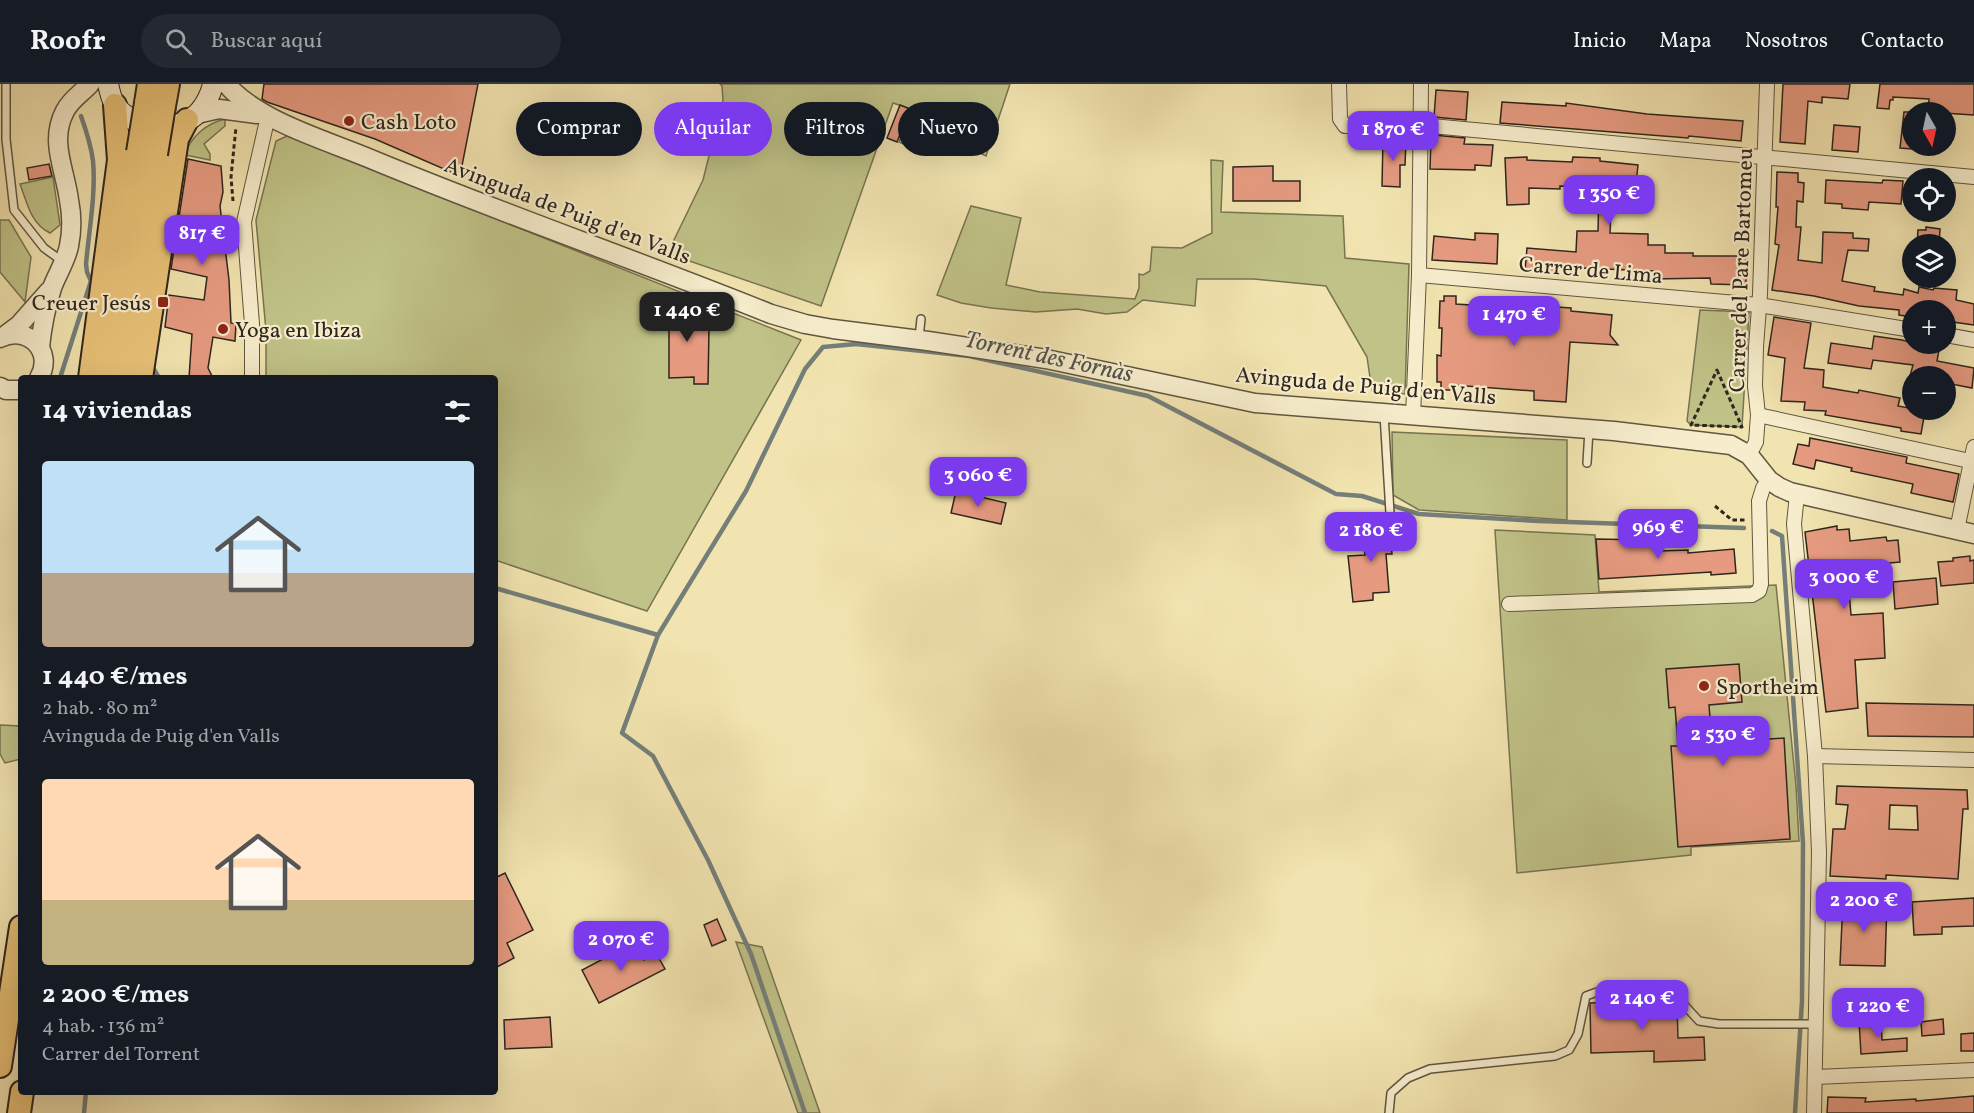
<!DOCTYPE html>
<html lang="es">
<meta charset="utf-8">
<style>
body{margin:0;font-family:Vollkorn,serif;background:#242831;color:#f1f3f6;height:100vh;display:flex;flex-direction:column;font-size:22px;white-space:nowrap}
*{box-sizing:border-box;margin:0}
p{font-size:20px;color:#9ea1a6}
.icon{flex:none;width:33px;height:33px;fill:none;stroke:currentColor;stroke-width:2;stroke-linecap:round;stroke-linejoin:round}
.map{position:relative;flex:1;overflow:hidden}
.side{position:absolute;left:18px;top:291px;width:480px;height:720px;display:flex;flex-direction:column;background:#171b24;border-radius:6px;box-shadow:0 6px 24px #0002}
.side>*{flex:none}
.banner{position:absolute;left:516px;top:18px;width:570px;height:54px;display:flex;gap:12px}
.needle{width:39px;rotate:171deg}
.fabs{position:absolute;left:1902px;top:18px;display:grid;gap:12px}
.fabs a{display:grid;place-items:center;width:54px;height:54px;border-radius:50%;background:#171b24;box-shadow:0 6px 24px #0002;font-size:30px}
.price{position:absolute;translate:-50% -51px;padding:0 14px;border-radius:12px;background:#7c3aed;color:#fff;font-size:20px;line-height:39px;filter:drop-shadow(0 2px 3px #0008)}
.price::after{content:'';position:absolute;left:50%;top:36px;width:18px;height:14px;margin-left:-9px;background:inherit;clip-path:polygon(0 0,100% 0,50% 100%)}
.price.current{background:#222;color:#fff}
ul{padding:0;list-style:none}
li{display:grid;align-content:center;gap:12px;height:318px;padding:0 24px}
li span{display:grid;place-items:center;height:186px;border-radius:6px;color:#555}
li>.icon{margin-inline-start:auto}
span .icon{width:108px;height:108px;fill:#fffc;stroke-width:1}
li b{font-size:26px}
h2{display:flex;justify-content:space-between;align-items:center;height:72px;padding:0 24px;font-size:26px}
.tag{padding:0 21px;border-radius:27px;background:#171b24;box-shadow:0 6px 24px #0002;font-size:21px;line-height:54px}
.tag.current{background:#7c3aed;color:#fff}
header{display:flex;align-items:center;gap:36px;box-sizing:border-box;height:84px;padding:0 30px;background:#171b24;border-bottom:2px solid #363941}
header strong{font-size:28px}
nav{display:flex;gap:33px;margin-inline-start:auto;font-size:21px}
.search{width:420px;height:54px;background:#242831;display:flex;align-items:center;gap:15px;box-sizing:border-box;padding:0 21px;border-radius:33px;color:#9ea1a6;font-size:22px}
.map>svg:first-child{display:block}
.green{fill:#c0c287;stroke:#777452;stroke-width:1.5}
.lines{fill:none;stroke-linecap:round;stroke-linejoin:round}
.stream{stroke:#747f7a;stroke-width:4.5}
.building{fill:#e69b81;stroke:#2e261d;stroke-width:1.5;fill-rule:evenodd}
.service-casing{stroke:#5f5642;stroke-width:10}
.minor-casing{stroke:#5f5642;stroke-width:16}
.tertiary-casing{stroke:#5f5642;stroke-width:21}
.secondary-casing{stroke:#2e261d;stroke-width:22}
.trunk-casing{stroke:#2e261d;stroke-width:26}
.path{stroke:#2e261d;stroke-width:3;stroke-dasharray:4.5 3;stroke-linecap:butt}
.service{stroke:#f7edcc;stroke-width:7}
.minor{stroke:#f7edcc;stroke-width:14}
.tertiary{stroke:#f7edcc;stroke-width:18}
.secondary{stroke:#f7edcc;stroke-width:20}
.trunk{stroke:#e9c278;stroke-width:22}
.trunk-bridge-casing{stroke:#2e261d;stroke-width:26;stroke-linecap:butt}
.trunk-bridge{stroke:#e9c278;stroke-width:22}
.poi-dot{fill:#8f2418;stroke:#f7edcc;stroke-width:2}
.labels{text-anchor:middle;stroke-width:4.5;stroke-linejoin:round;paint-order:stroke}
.poi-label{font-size:22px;fill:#2e261d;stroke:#f7edcc;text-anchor:start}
.street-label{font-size:22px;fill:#2e261d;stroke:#f7edcc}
.water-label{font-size:24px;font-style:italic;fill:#51534c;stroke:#f7edcc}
</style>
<header>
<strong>Roofr</strong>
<div class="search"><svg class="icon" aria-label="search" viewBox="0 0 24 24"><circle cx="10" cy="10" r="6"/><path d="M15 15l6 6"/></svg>Buscar aquí</div>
<nav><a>Inicio</a><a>Mapa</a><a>Nosotros</a><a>Contacto</a></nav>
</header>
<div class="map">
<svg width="1974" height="1029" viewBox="0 0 1974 1029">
<rect width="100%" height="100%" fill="#f2e4b0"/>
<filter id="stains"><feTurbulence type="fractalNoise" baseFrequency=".00333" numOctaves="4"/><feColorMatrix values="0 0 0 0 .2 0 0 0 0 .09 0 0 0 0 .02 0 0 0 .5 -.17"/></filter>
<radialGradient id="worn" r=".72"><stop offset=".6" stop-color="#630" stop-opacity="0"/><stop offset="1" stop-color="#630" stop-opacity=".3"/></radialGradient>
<g class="green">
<polygon points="720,0 1010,0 986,72 946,52 921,67 899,58 911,25 893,19 821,222 669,170 673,158 703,96 723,16 722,2"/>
<path d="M225,35V42L204,60L210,70V76L185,71C190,53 207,39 225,35Z"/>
<polygon points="287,52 801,256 647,527 495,476 495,294 266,294 266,247 256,136 276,57"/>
<polygon points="1211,76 1223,77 1221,128 1343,132 1345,174 1409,180 1405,310 1372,307 1367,273 1326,202 1254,195 1197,195 1195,222 1143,216 1127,228 1106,230 1077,225 1036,228 991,224 961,219 937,211 971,122 1021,134 1006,201 1040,208 1135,215 1139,204 1139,190 1143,191 1150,187 1152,163 1182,164 1212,149"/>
<path d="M53,93L60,141L50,149C31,140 27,119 20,100Z"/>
<polygon points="0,136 9,136 31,173 25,218 0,188"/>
<polygon points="1700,226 1749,228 1742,343 1691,341 1687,337"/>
<polygon points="1392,348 1567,356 1567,436 1419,426 1393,411"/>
<polygon points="1495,446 1595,451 1599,508 1776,501 1796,702 1799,757 1691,763 1691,771 1517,789"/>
<polygon points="0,641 21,642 21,675 5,679 0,670"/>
<polygon points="736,858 762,863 820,1029 798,1029"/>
</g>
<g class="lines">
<g class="stream">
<polyline points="152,282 159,294"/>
<path d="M60,294L91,197L87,188L86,180C89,146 96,110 93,77C91,61 86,46 81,32"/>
<polyline points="1772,447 1782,452 1803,759 1802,917 1795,1029"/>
<polyline points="495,504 658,551 746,407 805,285 823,263 856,260 969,272 1148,312 1336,410 1362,412 1419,430 1539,437 1744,444"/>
<polyline points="658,551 622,649 653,672 708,776 751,870 805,1029"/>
<polyline points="84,1029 86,1008"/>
</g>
</g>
<g class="building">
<polygon points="264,0 478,0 460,92 375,55 267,18 262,15"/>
<polygon points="1783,0 1850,0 1848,15 1822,13 1822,19 1808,17 1805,60 1780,58"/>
<polygon points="1880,0 1974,0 1974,31 1928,28 1929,15 1893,13 1893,16 1890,16 1889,25 1877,24"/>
<polygon points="1436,6 1468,8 1466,36 1434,33"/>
<polygon points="1502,18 1566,22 1566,19 1647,30 1743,37 1741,57 1689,52 1688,54 1500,39"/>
<polygon points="900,21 910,25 897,58 887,54"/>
<polygon points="1904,28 1912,28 1912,65 1900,64"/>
<polygon points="1834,41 1860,43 1858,68 1832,66"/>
<polygon points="1433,51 1465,54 1464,60 1493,61 1491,82 1475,81 1475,86 1430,85 1431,54 1433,54"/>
<polygon points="1383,55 1406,56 1405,81 1400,81 1400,103 1382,102"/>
<polygon points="1527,73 1527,76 1572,78 1573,73 1600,74 1600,77 1638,81 1635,109 1612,107 1610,149 1648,150 1648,161 1665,161 1665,169 1693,169 1693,172 1746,172 1746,201 1711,200 1710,194 1653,195 1653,187 1557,183 1557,189 1525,186 1527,164 1576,168 1577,147 1598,147 1599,104 1560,102 1560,105 1529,104 1529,120 1507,121 1505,74"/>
<polygon points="188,75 221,82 223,108 220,122 229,196 231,239 236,240 235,257 213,253 208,284 213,294 189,294 192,250 165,243 169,211 204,216 207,193 171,185"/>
<polygon points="49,80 52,92 29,96 27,84"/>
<polygon points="1273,82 1273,97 1300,97 1300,117 1233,117 1233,83"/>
<polygon points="1777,88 1798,89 1798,98 1804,99 1803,118 1797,117 1796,143 1801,143 1798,176 1822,179 1823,148 1853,149 1853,154 1869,155 1868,167 1848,166 1842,197 1875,203 1874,207 1903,211 1904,205 1918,209 1919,203 1933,206 1934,204 1957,206 1956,216 1974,220 1974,241 1946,237 1946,226 1912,226 1912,233 1899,231 1899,226 1859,222 1814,212 1772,206 1779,161 1775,160 1778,123 1776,123"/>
<polygon points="1826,96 1882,99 1883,96 1903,97 1901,120 1869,118 1868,126 1842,124 1842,120 1825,119"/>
<polygon points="1926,143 1940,145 1939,160 1917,160 1918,146 1926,146"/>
<polygon points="1475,149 1498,150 1497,180 1432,176 1434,152 1475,156"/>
<polygon points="1444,212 1456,212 1456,220 1543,226 1543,222 1571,224 1571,227 1612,231 1610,251 1618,261 1570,258 1566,318 1534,316 1534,307 1453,301 1453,306 1441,306 1441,298 1437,298 1437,271 1441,272 1442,244 1439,244 1440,217 1444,217"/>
<polygon points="669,214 693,214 694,245 709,245 708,300 694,300 694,293 669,294"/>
<polygon points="1774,233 1811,239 1804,284 1824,286 1823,303 1858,309 1859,306 1900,314 1898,322 1925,327 1921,350 1901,347 1901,344 1825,331 1826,327 1804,326 1805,318 1781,317 1785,274 1768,271"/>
<polygon points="1874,252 1902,256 1939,266 1937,277 1974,284 1972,304 1946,299 1946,292 1910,292 1913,281 1873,276 1871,285 1828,279 1831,259 1872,265"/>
<polygon points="1810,354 1907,373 1906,379 1959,390 1953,418 1911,409 1913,400 1851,387 1852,384 1816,376 1814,385 1793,380 1798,360 1809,362"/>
<polygon points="956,407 1006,419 1001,440 951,429"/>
<polygon points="1389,438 1392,470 1386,470 1389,508 1373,509 1373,516 1353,518 1348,472 1365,471 1362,441"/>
<polygon points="1837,442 1837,446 1849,445 1850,457 1886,453 1887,457 1898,456 1900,478 1847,483 1851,531 1883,529 1885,574 1855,576 1858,624 1826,628 1805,448"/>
<polygon points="1596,455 1644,456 1644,459 1658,459 1658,467 1688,466 1688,469 1734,465 1736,489 1711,491 1711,488 1599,495"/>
<polygon points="1970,472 1970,477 1974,476 1974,499 1941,502 1938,478 1953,477 1953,474"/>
<polygon points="1936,494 1938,520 1895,525 1893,498"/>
<polygon points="1739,580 1742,618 1709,621 1712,659 1784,654 1790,755 1678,763 1671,662 1678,662 1675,623 1669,624 1666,585"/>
<polygon points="1866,619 1974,621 1974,653 1868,652"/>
<path d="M1837,702L1967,706L1968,725H1963L1958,795L1886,791V795L1830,792L1833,745H1845L1848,721L1836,720ZM1890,721L1917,722L1918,746L1889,745Z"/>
<polygon points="505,789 533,846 507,859 514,874 495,884 495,794"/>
<polygon points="1974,814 1974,842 1942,843 1942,850 1914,851 1912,818"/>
<polygon points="1843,816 1887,816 1885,882 1840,881"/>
<polygon points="717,835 726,856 712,862 704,841"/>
<polygon points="635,858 644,876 656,869 665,885 599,919 582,886"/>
<polygon points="1650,917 1650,919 1675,919 1677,921 1678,954 1704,953 1705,976 1654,978 1654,967 1591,969 1590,919"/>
<polygon points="550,933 552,963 505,965 504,936"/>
<polygon points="1943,935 1944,950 1922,952 1921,938"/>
<polygon points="1881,936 1882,956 1907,954 1907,967 1861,970 1859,937"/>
<polygon points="1974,949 1974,967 1961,967 1961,950"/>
<polygon points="1974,1012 1974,1029 1827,1029 1828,1013 1866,1014 1865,1018 1916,1015 1916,1017"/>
</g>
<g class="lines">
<g class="service-casing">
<g id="service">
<polyline points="6,0 6,55 14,126 44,164 62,177"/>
<polyline points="919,254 921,235"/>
<polyline points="1384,330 1390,429"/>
<polyline points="1587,379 1589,346"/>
<polyline points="1389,1029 1391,1009 1408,994 1430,985 1555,972 1569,966 1578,950 1586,912 1597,908 1663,910 1678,914 1699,937 1719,940 1817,940"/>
</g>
</g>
<g class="minor-casing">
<g id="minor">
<polyline points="1339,0 1340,35 1345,42 1421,41 1974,93"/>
<polyline points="1419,191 1759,221 1912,246"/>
<polyline points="1946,251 1974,256"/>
<polyline points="252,294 252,240 244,138 268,32"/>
<polyline points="1758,331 1974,378"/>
<polyline points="1413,332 1419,191 1421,0"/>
<polyline points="1749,371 1756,358 1758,331 1755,302 1756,263 1760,210 1767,0"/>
<polyline points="1797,410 1794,440 1815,672 1819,768 1814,1029"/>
<polyline points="1957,446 1974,363"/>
<polyline points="1509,520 1752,511 1759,507 1761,500 1759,417 1763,404 1769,396"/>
<polyline points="1815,672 1974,676"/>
<polyline points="1816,993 1974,986"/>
</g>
</g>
<g class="tertiary-casing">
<g id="tertiary">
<path d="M226,0C257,36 322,55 366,73C500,129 637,176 771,230L805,240L833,245L928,257L1046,275L1255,319L1614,347L1731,361L1749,371L1769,396L1779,403L1790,408L1974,450"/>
<polyline points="197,30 219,25 257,30"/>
<polyline points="7,250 19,241 49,207"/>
<path d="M0,254C27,240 55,267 39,294"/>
<path d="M40,263C42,243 46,223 52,204C57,190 66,177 69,162C72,147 72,131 69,116C65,85 49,57 65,27C71,15 82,9 90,0"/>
<polyline points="0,303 6,306 21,306"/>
</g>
</g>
<g class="secondary-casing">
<path id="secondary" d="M108,0C110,8 111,16 116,22C133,45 177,50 198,29C205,22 211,10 213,0"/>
</g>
<g class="trunk-casing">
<g id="trunk">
<polyline points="146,19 149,0"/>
<polyline points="164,22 168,0"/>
<polyline points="107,289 138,68"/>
<polyline points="90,294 119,76 115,21"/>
<polyline points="124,294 156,70"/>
<polyline points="141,294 177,55 187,36"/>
<polyline points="0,982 21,843"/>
<polyline points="19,1029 22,1008"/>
</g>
</g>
<g class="path">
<polyline points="233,117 231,93 236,43"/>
<polygon points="1717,286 1742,343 1691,341"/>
<polyline points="1715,422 1732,436 1747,436"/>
</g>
<use href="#service" class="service"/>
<use href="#minor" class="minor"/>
<use href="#tertiary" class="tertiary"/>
<use href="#secondary" class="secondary"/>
<use href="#trunk" class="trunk"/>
<g class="trunk-bridge-casing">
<g id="trunk-bridge">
<polyline points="138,68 146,19"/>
<polyline points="156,70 164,22"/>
</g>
</g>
<use href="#trunk-bridge" class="trunk-bridge"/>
</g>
<g class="poi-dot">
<circle cx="349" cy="37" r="6"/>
<rect x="157" y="212" width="12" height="12" rx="3"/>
<circle cx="223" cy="245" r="6"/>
<circle cx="1704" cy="602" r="6"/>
</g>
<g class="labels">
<g class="poi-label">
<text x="361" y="45">Cash Loto</text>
<text x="151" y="226" text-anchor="end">Creuer Jesús</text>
<text x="235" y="253">Yoga en Ibiza</text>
<text x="1716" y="610">Sportheim</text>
</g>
<g class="street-label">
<text transform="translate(568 126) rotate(21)" y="8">Avinguda de Puig d'en Valls</text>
<text transform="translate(1591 185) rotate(5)" y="8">Carrer de Lima</text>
<text transform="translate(1740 186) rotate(-88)" y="8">Carrer del Pare Bartomeu</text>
<text transform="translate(1366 301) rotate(5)" y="8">Avinguda de Puig d'en Valls</text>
</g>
<g class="water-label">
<text transform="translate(1049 272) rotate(12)" y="8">Torrent des Fornàs</text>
</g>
</g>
<rect width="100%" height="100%" filter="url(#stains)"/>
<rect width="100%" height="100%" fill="url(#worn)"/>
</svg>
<div class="fabs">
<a><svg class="needle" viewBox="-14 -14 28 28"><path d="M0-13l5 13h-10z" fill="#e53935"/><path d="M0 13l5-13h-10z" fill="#9ea1a6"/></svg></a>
<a><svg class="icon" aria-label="locate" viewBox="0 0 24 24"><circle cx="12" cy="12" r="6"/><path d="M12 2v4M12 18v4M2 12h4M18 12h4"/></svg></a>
<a><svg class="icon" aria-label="layers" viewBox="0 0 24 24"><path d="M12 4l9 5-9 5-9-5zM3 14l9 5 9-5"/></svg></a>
<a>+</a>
<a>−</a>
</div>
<b class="price" style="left:1393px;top:78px">1 870 €</b>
<b class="price" style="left:1609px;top:142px">1 350 €</b>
<b class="price" style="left:202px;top:182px">817 €</b>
<b class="price current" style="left:687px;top:259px">1 440 €</b>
<b class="price" style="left:1514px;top:263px">1 470 €</b>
<b class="price" style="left:978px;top:424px">3 060 €</b>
<b class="price" style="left:1658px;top:476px">969 €</b>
<b class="price" style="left:1371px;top:479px">2 180 €</b>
<b class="price" style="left:1844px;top:526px">3 000 €</b>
<b class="price" style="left:1723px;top:683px">2 530 €</b>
<b class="price" style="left:1864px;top:849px">2 200 €</b>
<b class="price" style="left:621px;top:888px">2 070 €</b>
<b class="price" style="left:1642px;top:947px">2 140 €</b>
<b class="price" style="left:1878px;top:955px">1 220 €</b>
<div class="banner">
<a class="tag">Comprar</a>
<a class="tag current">Alquilar</a>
<a class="tag">Filtros</a>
<a class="tag">Nuevo</a>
</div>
<section class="side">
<h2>14 viviendas<svg class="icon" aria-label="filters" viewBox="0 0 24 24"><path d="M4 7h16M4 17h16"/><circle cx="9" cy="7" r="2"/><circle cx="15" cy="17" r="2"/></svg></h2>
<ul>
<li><span style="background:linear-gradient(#bfe0f5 60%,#b9a48a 0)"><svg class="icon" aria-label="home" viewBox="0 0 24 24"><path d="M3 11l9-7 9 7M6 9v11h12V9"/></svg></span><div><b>1 440 €/mes</b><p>2 hab. · 80 m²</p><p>Avinguda de Puig d'en Valls</p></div></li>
<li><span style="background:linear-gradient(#ffd9b3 65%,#c2b280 0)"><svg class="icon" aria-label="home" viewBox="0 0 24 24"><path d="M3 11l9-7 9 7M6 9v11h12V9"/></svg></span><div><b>2 200 €/mes</b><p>4 hab. · 136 m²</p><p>Carrer del Torrent</p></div></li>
</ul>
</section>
</div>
